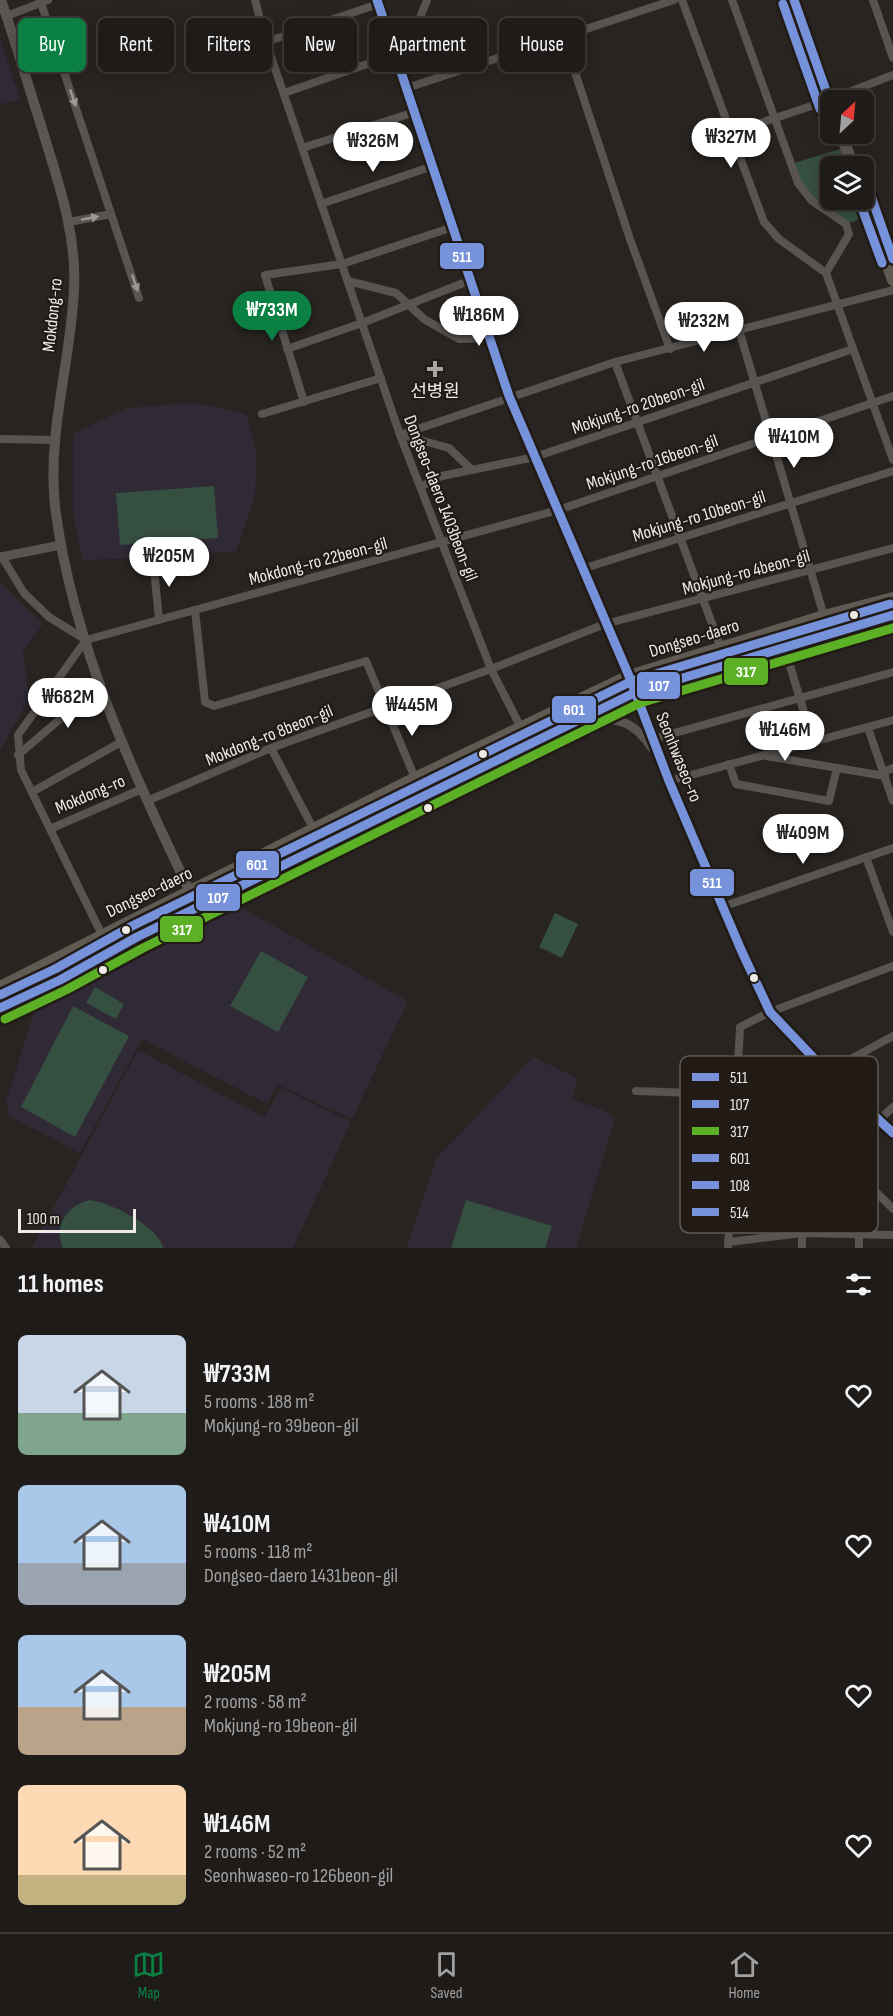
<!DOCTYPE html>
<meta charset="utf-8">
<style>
body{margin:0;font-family:"Sofia Sans Condensed","Noto Sans KR",sans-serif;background:#2b2826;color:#f1f3f6;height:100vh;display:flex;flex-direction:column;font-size:22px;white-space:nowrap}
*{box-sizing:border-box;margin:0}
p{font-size:20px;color:#a1a1a2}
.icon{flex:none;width:33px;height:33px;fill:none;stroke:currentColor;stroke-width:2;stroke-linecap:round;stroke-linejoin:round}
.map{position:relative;height:1248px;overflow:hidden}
.sheet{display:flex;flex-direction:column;background:#1e1b19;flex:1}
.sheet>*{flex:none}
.hud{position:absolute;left:18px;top:18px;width:858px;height:54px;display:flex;gap:12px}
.needle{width:39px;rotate:26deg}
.buttons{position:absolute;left:820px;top:90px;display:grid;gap:12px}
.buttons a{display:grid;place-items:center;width:54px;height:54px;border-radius:9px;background:#1e1b19;box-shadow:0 3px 15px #0003,0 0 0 2px #3c3938;font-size:30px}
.scale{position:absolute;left:18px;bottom:15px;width:118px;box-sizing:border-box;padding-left:6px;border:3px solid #efeae6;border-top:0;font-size:16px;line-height:21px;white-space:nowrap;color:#efeae6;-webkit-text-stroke:4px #221b15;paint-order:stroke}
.price{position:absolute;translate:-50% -51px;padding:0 14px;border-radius:21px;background:#fff;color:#222;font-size:20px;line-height:39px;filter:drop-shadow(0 2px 3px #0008)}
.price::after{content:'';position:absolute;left:50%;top:36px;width:18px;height:14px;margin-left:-9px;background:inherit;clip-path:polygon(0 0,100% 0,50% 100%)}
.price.current{background:#0b8043;color:#fff}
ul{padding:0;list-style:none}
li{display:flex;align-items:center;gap:18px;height:150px;padding:0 18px}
li span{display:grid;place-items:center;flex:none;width:168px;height:120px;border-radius:9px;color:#555}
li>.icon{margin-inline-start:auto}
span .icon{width:72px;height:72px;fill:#fffc;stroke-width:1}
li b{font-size:26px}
h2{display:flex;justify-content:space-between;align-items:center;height:72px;padding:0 18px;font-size:26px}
.tag{padding:0 21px;border-radius:9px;background:#1e1b19;box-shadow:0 3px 15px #0003,0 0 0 2px #3c3938;font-size:21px;line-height:54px}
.tag.current{background:#0b8043;color:#fff}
.tabs{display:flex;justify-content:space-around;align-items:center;height:84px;border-top:2px solid #3c3938;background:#1e1b19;font-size:16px;color:#a1a1a2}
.tabs a{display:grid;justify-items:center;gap:3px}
.tabs .current{color:#0b8043}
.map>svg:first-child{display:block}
.education{fill:#302936}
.green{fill:#354f41}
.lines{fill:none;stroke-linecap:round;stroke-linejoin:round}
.minor{stroke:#575452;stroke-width:8}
.tertiary{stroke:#575452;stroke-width:9}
.secondary{stroke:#5b5652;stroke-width:10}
.primary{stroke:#605a52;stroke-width:12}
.bus-1-casing{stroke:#221b15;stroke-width:14}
.bus-2-casing{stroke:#221b15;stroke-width:14}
.bus-3-casing{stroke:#221b15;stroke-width:14}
.bus-4-casing{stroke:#221b15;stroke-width:14}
.bus-5-casing{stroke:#221b15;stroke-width:14}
.bus-6-casing{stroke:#221b15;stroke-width:14}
.bus-1{stroke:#7692db;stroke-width:9}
.bus-2{stroke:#7692db;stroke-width:9}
.bus-3{stroke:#5bb025;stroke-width:9}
.bus-4{stroke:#7692db;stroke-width:9}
.bus-5{stroke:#7692db;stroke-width:9}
.bus-6{stroke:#7692db;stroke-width:9}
.oneway{fill:#9b9895}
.poi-dot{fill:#a9a5a1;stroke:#221b15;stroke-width:2}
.bus-dot{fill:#efeae6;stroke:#221b15;stroke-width:2}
.labels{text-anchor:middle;stroke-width:4.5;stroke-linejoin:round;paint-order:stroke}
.street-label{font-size:18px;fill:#efeae6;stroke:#221b15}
.poi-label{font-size:18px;fill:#efeae6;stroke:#221b15}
.key{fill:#221b15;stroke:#605954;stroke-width:1.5}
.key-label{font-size:16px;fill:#efeae6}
.line-badge{stroke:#221b15;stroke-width:2}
.badge-label{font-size:16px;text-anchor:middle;font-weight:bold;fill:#fff}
</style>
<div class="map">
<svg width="893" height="1248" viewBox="0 0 893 1248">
<rect width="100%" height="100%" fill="#282421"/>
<g class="education">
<polygon points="0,38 20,100 0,104"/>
<polygon points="195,403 246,414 257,452 255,495 236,551 153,558 82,560 73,513 73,434 127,408"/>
<polygon points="0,582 43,624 23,651 29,699 0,750"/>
<polygon points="240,907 408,1001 352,1119 278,1085 267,1104 142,1039 80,1153 9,1116 6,1102 35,1009"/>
<polygon points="138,1050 264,1117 281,1088 351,1122 293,1248 32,1248"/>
<polygon points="533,1057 577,1078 573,1099 600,1109 615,1118 576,1248 406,1248 437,1158"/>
</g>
<g class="green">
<polygon points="850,146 857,166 831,166 831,200 864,200 864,187 874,214 846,224 812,201 791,164"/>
<polygon points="214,486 218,538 120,545 116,493"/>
<polygon points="555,913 578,924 562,958 539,947"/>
<polygon points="261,951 308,977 278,1032 230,1006"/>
<polygon points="95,987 124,1004 116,1019 86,1003"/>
<polygon points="73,1006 129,1036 75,1137 21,1107"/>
<path d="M90,1200C109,1202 160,1227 163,1248H63C53,1226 67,1205 90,1200Z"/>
<polygon points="466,1200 552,1226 545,1248 451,1248"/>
</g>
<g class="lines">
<g class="minor">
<polyline points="255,0 266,42 400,435 491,669 521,728"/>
<polyline points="682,0 764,222 779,239 826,273 893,460"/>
<polyline points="732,0 798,183 812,201 846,224 849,234 826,273"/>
<polyline points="873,0 893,58"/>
<polyline points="41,3 139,298"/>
<polyline points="7,16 48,0"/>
<polyline points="563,36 630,239 670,349"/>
<polyline points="266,42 378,4"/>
<polyline points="400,68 427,0"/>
<polyline points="407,88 674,0"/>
<polyline points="284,93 396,54"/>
<polyline points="836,97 893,75"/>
<polyline points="731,133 829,100"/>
<polyline points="302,148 415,112"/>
<polyline points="321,204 433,166"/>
<polyline points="69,222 111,214"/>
<polyline points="348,281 396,293 424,319 459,339 490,338"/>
<polyline points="739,330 824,616"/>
<polyline points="287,349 362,323 471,280"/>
<polyline points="615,362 721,648"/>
<polyline points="304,402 265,275 342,264 453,227"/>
<polyline points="262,414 381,378"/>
<polyline points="400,435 615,362 893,290"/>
<polyline points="402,435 449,448 472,470"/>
<polyline points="0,439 53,440"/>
<polyline points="420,487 442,476 535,457 853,349"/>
<polyline points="2,557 24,593 49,617 86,640"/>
<polyline points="153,558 159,620"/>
<polyline points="582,569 893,471"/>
<polyline points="195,610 205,702 214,706 366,661 415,778"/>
<polyline points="86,640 558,510 893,396"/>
<polyline points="86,640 18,735 21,770 102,935"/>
<polyline points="784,646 813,742"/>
<polyline points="868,728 893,801"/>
<polyline points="653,739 893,672"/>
<polyline points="271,748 314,830"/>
<polyline points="18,755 101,684"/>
<polyline points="766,756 885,776"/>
<polyline points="729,764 736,784 829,801 837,768"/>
<polyline points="883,772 893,768"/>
<polyline points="669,781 893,720"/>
<polyline points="32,792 123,741"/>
<polyline points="147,801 271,748 491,669 605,624 893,548"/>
<polyline points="50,829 142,789"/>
<polyline points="866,857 893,932"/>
<polyline points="722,907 893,848"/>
<polyline points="636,1091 721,1094 744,1100 800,1102"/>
<polyline points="800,1102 802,1248"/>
<polyline points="800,1102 827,1072 893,1036"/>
<polyline points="841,1157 893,1209"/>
<polyline points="803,1191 893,1107"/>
<polyline points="0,1240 6,1248"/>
<polyline points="729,1242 802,1233 893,1235"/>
<polyline points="728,1248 740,1027 770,1012 893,966"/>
<polyline points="859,1248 859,1234"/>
</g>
<g class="tertiary">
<polyline points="377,0 509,396 629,676 669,781 742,952 770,1012 827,1072 893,1133"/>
<polyline points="0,557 61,545"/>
<path d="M588,716C620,720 633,720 652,748"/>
</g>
<path class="secondary" d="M1,0C15,40 27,82 40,122C56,176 77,231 74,289C71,362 47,432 55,506C72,645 137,783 198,908"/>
<g class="primary">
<polyline points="794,0 831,105"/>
<polyline points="841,134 853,166"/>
<polyline points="864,176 893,259"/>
<polyline points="882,250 893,280"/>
<polyline points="0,987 415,778 629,676 824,616 893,598"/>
<polyline points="0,1008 60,980 137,937 248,882 636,692 893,615"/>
</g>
<g class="bus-1-casing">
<polyline id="bus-1" points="377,0 509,396 629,676 669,781 742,952 770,1012 827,1072 893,1133"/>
</g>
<g class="bus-2-casing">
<polyline id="bus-2" points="0,1008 60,980 137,937 636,692 893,615"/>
</g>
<g class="bus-3-casing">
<polyline id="bus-3" points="5,1019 66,990 143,948 640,703 893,628"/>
</g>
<g class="bus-4-casing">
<polyline id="bus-4" points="0,995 55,969 132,926 632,681 890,604"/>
</g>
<g class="bus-5-casing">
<g id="bus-5">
<polyline points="794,0 831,105"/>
<polyline points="864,176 893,259"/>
</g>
</g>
<g class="bus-6-casing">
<g id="bus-6">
<polyline points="783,4 820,109"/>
<polyline points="859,200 882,263"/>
</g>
</g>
<use href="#bus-1" class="bus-1"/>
<use href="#bus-2" class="bus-2"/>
<use href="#bus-3" class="bus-3"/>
<use href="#bus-4" class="bus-4"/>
<use href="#bus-5" class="bus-5"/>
<use href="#bus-6" class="bus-6"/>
</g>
<defs><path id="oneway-solid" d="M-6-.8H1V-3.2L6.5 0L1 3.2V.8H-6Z" transform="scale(1.5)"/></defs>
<g class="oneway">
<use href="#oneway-solid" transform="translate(73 98) rotate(71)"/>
<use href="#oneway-solid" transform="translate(90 218) rotate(-11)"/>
<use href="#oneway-solid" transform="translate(135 283) rotate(71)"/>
</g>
<path class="poi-dot" d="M432 360h6v6h6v6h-6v6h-6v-6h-6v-6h6z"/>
<g class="bus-dot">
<circle cx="854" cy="615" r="5"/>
<circle cx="483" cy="754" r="5"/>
<circle cx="428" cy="808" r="5"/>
<circle cx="126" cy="930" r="5"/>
<circle cx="103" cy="970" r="5"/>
<circle cx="754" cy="978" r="5"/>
</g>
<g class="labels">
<g class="street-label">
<text transform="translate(52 315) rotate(-84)" y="6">Mokdong-ro</text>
<text transform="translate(638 406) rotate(-19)" y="6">Mokjung-ro 20beon-gil</text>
<text transform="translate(652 462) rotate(-19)" y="6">Mokjung-ro 16beon-gil</text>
<text transform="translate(441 498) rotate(69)" y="6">Dongseo-daero 1403beon-gil</text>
<text transform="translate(699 516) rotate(-17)" y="6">Mokjung-ro 10beon-gil</text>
<text transform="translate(318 561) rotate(-15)" y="6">Mokdong-ro 22beon-gil</text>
<text transform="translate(746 572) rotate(-15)" y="6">Mokjung-ro 4beon-gil</text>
<text transform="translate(694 638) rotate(-17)" y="6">Dongseo-daero</text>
<text transform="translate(269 735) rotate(-22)" y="6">Mokdong-ro 8beon-gil</text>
<text transform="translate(679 757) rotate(68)" y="6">Seonhwaseo-ro</text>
<text transform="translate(90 794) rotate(-23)" y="6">Mokdong-ro</text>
<text transform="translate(149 892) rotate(-26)" y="6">Dongseo-daero</text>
</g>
<g class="poi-label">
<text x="435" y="397">선병원</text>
</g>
</g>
<rect x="680" y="1056" width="198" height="177" rx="9" class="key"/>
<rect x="692" y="1073" width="27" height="8" fill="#7692db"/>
<rect x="692" y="1100" width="27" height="8" fill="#7692db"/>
<rect x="692" y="1127" width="27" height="8" fill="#5bb025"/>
<rect x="692" y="1154" width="27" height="8" fill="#7692db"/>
<rect x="692" y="1181" width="27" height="8" fill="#7692db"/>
<rect x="692" y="1208" width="27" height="8" fill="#7692db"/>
<g class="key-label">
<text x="730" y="1083">511</text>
<text x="730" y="1110">107</text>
<text x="730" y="1137">317</text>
<text x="730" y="1164">601</text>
<text x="730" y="1191">108</text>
<text x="730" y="1218">514</text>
</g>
<g class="line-badge">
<rect x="439" y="242" width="46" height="28" rx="6" fill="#7692db"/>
<rect x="723" y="657" width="46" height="29" rx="6" fill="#5bb025"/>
<rect x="636" y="671" width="45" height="29" rx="6" fill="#7692db"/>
<rect x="551" y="695" width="46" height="29" rx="6" fill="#7692db"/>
<rect x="235" y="850" width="45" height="29" rx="6" fill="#7692db"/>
<rect x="689" y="868" width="46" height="29" rx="6" fill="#7692db"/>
<rect x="195" y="883" width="46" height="29" rx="6" fill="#7692db"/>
<rect x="159" y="915" width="45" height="28" rx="6" fill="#5bb025"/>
</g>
<g class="badge-label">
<text x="462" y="262">511</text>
<text x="746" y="677">317</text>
<text x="659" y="691">107</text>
<text x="574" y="715">601</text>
<text x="257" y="870">601</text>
<text x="712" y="888">511</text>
<text x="218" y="903">107</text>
<text x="182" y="935">317</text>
</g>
</svg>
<div class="buttons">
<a><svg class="needle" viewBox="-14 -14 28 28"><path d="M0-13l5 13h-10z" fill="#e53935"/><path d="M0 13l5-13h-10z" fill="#a1a1a2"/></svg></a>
<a><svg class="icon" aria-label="layers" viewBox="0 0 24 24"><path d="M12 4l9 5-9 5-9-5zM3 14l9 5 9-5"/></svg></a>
</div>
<div class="scale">100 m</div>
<b class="price" style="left:731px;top:169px">₩327M</b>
<b class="price" style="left:373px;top:173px">₩326M</b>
<b class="price current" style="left:272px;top:342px">₩733M</b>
<b class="price" style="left:479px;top:347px">₩186M</b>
<b class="price" style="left:704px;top:353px">₩232M</b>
<b class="price" style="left:794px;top:469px">₩410M</b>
<b class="price" style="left:169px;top:588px">₩205M</b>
<b class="price" style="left:68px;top:729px">₩682M</b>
<b class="price" style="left:412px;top:737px">₩445M</b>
<b class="price" style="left:785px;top:762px">₩146M</b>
<b class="price" style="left:803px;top:865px">₩409M</b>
<div class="hud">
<a class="tag current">Buy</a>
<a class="tag">Rent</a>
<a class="tag">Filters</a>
<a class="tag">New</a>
<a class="tag">Apartment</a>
<a class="tag">House</a>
</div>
</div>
<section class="sheet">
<h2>11 homes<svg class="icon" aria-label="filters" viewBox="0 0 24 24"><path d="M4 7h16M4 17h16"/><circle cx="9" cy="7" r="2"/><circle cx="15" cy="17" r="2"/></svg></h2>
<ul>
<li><span style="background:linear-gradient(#c9d6e8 65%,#7fa58c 0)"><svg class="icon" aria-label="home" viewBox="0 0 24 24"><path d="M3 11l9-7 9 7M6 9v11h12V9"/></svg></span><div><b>₩733M</b><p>5 rooms · 188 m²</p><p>Mokjung-ro 39beon-gil</p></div><svg class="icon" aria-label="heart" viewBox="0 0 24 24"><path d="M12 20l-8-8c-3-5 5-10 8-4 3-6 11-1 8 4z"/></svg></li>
<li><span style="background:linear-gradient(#a9c7e8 65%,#9aa5b1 0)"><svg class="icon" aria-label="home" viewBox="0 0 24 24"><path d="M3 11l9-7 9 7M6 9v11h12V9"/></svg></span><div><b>₩410M</b><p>5 rooms · 118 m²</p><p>Dongseo-daero 1431beon-gil</p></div><svg class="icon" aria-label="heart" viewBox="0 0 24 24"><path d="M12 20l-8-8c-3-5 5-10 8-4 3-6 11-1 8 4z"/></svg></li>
<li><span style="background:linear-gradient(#a9c7e8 60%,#b9a48a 0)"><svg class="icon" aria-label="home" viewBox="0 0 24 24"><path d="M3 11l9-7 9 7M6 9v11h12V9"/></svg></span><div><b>₩205M</b><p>2 rooms · 58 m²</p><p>Mokjung-ro 19beon-gil</p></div><svg class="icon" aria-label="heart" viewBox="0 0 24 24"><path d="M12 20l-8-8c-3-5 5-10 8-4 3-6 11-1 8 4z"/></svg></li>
<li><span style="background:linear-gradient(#ffd9b3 75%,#c2b280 0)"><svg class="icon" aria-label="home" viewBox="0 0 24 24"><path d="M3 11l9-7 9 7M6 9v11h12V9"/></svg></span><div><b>₩146M</b><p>2 rooms · 52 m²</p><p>Seonhwaseo-ro 126beon-gil</p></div><svg class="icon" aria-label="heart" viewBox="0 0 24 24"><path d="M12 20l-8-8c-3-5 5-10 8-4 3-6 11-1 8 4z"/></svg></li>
</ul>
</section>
<nav class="tabs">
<a class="current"><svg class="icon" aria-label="map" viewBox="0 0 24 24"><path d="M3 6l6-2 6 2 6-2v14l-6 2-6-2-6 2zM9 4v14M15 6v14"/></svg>Map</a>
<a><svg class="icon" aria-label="saved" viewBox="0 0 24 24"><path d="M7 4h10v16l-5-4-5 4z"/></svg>Saved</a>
<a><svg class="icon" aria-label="home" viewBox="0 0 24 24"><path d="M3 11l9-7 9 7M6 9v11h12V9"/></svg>Home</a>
</nav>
